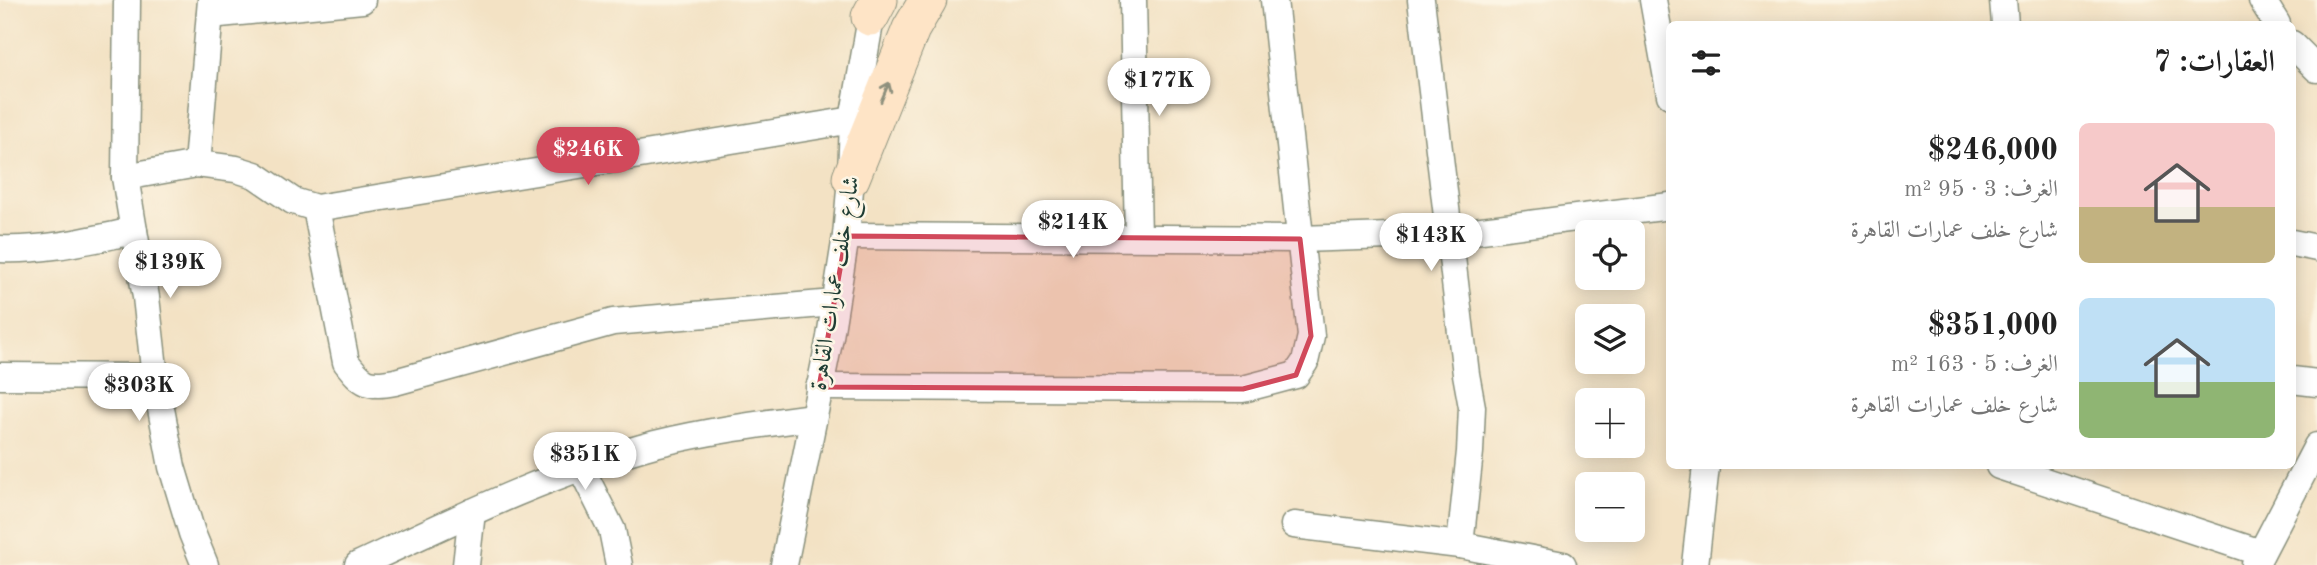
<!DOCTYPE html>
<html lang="ar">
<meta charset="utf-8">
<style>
body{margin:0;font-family:"Old Standard TT",Amiri,serif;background:#f6f6f6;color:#222;direction:rtl;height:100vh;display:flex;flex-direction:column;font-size:26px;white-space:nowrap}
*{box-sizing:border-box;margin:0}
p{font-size:23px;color:#767676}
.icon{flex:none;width:38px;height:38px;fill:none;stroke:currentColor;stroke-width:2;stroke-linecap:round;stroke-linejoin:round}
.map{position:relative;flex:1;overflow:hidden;direction:ltr}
.details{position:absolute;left:1666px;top:21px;width:630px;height:448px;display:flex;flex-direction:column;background:#fff;border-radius:10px;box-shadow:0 4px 18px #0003;direction:rtl}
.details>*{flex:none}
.fabs{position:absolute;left:1575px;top:220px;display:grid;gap:14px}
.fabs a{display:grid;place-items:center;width:70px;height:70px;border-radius:10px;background:#fff;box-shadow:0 4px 18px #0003;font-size:35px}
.price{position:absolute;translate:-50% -60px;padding:0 16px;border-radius:24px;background:#fff;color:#222;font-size:23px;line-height:46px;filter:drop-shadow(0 2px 4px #0008)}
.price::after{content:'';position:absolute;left:50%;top:42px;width:21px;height:16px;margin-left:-10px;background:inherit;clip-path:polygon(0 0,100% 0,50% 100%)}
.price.selected{background:#d1495b;color:#fff}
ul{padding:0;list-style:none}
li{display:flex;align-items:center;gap:21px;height:175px;padding:0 21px}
li span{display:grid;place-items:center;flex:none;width:196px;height:140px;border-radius:10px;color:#555}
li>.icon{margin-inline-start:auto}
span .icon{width:84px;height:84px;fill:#fffc;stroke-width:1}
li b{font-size:30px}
h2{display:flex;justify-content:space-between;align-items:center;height:84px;padding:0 21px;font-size:30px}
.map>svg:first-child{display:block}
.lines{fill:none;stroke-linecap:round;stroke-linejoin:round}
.street-casing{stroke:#89907c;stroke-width:29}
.secondary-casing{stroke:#89907c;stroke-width:39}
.street{stroke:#fff;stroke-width:26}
.secondary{stroke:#fee4c6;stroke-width:37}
.oneway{stroke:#8e907d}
.marked{fill:#d1495b;fill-opacity:0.2;stroke:#d1495b;stroke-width:5;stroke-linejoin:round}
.labels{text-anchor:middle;stroke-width:5;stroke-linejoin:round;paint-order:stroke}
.street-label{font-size:24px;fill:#1f3d34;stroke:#fcf5e5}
</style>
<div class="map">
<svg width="2317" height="565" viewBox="0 0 2317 565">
<rect width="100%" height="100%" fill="#fcf5e5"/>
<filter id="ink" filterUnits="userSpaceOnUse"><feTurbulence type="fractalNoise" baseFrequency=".0143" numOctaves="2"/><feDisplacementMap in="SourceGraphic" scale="14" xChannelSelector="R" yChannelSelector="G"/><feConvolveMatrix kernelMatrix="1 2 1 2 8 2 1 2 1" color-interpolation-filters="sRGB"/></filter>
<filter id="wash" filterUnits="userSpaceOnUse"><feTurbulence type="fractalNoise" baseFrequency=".00686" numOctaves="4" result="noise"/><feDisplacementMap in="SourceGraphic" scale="28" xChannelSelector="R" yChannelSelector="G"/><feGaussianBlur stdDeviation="1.57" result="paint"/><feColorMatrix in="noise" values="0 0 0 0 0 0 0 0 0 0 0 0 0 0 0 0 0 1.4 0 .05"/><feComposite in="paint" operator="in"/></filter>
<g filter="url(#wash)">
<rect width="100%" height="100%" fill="#f3e2c4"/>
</g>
<g filter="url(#ink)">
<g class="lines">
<g class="street-casing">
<g id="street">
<polyline points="1133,0 1138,237"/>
<polyline points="1421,0 1466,374 1472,407 1470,452 1460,545"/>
<polyline points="1653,0 1670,95"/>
<polyline points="2003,0 2005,24"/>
<polyline points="2262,0 2277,24"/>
<polyline points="210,15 362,0"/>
<polyline points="2292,44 2317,69"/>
<polyline points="197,164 211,0"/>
<polyline points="125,177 197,164 236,169 255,175 293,201 316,208 853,120"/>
<path d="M316,208L346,362C363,384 368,387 395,382L613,322L834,303"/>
<polyline points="134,231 146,297 155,377"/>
<polyline points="846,236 1300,239 1450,234 1670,206"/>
<polyline points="2292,243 2317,248"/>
<path d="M0,249C46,251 89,240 134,231L125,177L127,0"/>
<polyline points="0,376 155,377 172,467 192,533 205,565"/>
<polyline points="2292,380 2317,383"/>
<polyline points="819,387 1243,389 1296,375 1305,362 1311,336 1274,0"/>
<polyline points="1999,466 2261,553"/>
<polyline points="581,468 612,530 619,565"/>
<polyline points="1294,525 1460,545 1563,565"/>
<path d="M358,565C454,520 552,472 655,444C707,431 760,424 813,417"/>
<polyline points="466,565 472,512"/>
<polyline points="784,565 830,337 846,236 851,178 853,120 874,1"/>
<polyline points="1695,565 1706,466"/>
<polyline points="2255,565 2317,446"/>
</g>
</g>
<g class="secondary-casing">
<g id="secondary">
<polyline points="870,17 879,0"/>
<polyline points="851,178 911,29 928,0"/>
</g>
</g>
<use href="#street" class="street"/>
<use href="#secondary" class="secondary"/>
</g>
<defs><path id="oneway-shaft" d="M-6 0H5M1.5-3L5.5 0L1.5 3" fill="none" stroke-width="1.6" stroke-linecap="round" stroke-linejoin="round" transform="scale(1.75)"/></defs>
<use class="oneway" href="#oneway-shaft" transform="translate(885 92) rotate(-67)"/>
</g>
<path class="marked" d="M846,236L1300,239L1311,336L1296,375L1243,389L819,387Z"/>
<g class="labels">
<g class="street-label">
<text transform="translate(834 283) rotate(-81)" y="8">شارع خلف عمارات القاهرة</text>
</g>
</g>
</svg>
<div class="fabs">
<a><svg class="icon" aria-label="locate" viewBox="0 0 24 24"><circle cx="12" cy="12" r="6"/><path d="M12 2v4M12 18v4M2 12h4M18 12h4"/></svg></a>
<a><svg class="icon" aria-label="layers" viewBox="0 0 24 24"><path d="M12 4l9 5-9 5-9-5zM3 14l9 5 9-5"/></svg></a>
<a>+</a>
<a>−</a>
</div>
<b class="price" style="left:1159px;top:118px">$177K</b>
<b class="price selected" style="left:588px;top:187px">$246K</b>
<b class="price" style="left:1073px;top:260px">$214K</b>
<b class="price" style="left:1431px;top:273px">$143K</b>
<b class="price" style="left:170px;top:300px">$139K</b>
<b class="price" style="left:139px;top:423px">$303K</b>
<b class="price" style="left:585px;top:492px">$351K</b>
<section class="details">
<h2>العقارات: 7<svg class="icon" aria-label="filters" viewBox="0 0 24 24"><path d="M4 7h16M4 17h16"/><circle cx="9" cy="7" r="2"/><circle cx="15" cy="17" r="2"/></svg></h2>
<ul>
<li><span style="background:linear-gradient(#f6c9c9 60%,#c2b280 0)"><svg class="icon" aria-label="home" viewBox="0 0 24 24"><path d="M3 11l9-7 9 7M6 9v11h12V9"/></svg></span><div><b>$246,000</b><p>الغرف: 3 · 95 m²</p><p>شارع خلف عمارات القاهرة</p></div></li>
<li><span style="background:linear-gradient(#bfe0f5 60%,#8fb573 0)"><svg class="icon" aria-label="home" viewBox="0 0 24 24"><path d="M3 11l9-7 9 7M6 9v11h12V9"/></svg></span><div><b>$351,000</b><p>الغرف: 5 · 163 m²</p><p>شارع خلف عمارات القاهرة</p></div></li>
</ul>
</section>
</div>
